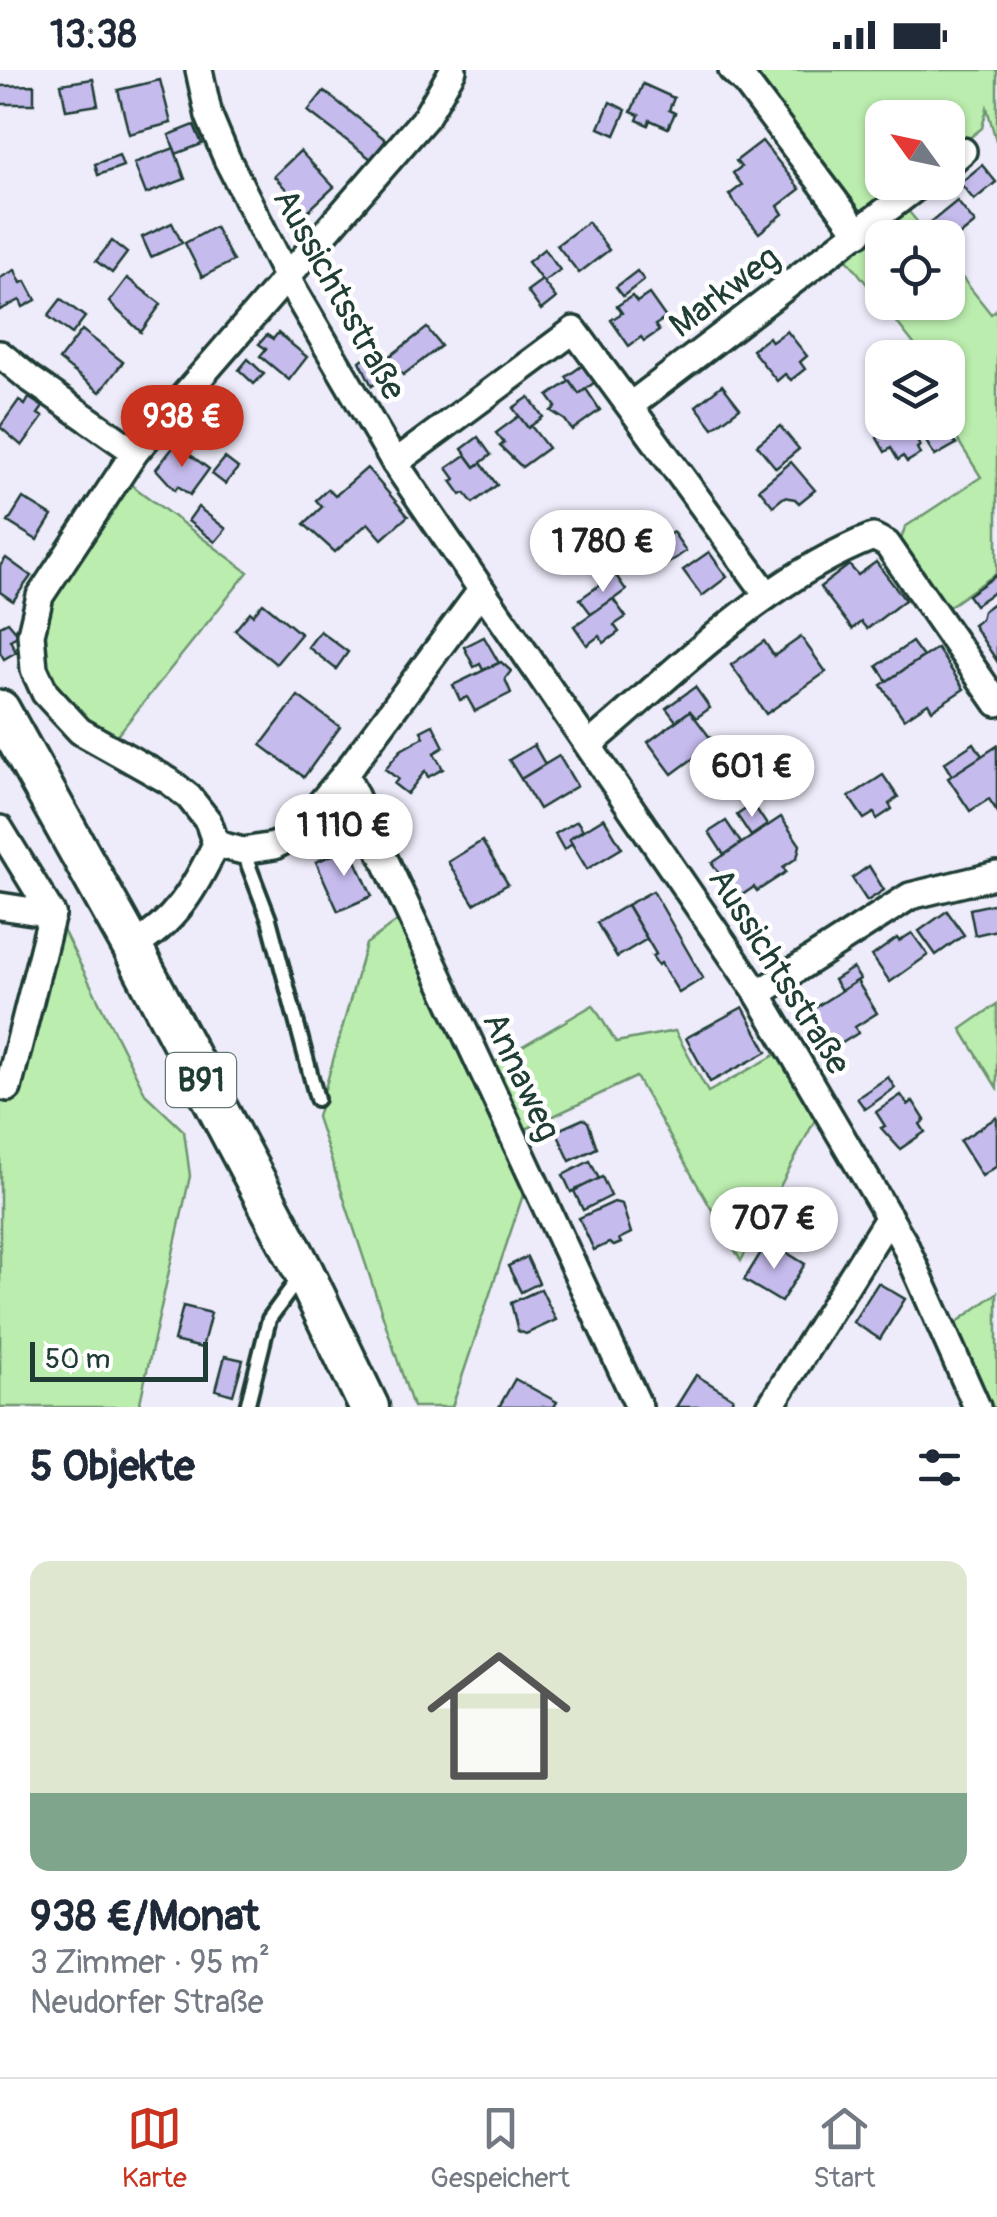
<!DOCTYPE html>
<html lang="de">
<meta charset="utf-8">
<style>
body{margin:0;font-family:Pangolin,sans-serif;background:#f6f6f7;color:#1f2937;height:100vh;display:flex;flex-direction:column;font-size:38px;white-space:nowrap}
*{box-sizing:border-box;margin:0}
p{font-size:32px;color:#747a83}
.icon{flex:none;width:55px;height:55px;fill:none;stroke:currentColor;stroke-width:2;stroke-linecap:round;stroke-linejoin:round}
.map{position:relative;height:1337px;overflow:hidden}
.panel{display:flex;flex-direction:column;background:#fff;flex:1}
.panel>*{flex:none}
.needle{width:65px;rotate:303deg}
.tools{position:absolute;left:865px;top:30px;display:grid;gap:20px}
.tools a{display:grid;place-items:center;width:100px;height:100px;border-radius:20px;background:#fff;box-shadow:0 2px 8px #0004;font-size:50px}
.scale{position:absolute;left:30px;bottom:25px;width:178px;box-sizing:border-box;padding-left:10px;border:5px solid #1f3d34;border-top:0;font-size:28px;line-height:35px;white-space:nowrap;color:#1f3d34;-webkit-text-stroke:8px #fff;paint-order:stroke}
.price{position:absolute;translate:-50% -85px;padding:0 22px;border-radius:35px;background:#fff;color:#222;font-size:32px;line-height:65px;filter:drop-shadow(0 2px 5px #0008)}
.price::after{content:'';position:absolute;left:50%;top:60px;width:30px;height:22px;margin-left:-15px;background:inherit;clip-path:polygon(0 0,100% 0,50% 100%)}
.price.active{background:#c8321e;color:#fff}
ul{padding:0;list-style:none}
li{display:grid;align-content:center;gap:20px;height:530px;padding:0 30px}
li+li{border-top:2px solid #e0e1e3}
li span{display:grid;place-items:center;height:310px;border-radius:20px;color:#555}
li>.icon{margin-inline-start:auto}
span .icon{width:180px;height:180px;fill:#fffc;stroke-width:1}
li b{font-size:42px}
h2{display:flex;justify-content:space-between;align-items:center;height:120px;padding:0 30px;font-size:42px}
.status{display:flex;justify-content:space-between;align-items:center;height:70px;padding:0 50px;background:#fff;direction:ltr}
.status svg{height:28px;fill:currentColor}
.dock{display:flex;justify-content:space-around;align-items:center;height:140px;border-top:2px solid #e0e1e3;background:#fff;font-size:28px;color:#747a83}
.dock a{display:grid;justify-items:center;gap:5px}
.dock .active{color:#c8321e}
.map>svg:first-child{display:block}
.green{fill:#bbedae;stroke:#6d9571;stroke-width:2.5}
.building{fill:#c6bbed;stroke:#1f3d34;stroke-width:2.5}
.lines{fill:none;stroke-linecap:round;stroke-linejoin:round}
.service-casing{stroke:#1f3d34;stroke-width:20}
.minor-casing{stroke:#1f3d34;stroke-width:32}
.primary-casing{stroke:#1f3d34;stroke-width:45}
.service{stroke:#fff;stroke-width:12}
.minor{stroke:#fff;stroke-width:25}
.primary{stroke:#fff;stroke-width:38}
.labels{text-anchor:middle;stroke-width:9;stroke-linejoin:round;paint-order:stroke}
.shield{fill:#fff;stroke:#627771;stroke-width:2.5}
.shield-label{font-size:32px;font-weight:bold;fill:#1f3d34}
.street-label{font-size:35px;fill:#1f3d34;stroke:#fff}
</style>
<div class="status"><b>13:38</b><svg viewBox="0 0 49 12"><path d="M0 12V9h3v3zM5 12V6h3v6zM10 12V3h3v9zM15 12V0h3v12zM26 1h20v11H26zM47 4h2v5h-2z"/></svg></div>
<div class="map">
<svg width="997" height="1337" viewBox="0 0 997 1337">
<rect width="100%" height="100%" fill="#eeebfa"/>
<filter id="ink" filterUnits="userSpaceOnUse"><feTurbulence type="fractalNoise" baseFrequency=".01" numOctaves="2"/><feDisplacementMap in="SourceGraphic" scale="20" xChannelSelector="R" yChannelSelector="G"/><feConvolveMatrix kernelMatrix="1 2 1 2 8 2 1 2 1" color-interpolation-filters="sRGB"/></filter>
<g filter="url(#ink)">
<g class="green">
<polygon points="749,0 997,0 997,74 987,38 982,58 948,85 948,48 882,48 882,112 911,113 874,141 855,143"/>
<polygon points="905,137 930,167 882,168 882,232 948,232 948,190 991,244 997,239 997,503 947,538 900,473 905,457 981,407 947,353 948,288 924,287 844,185"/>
<polygon points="126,411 248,502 116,667 72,643 48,610 40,567 49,532"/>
<polygon points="400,849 525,1119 452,1337 413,1337 317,1047 366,874"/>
<polygon points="59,852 146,1025 184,1061 190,1106 139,1337 0,1337 0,1017"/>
<polygon points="997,934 997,1018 961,959"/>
<polygon points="593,935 616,972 675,961 708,1022 779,983 817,1046 741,1191 636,1007 522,1061 490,995"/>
<polygon points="997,1223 997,1337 990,1337 956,1253"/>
</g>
<g class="building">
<polygon points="93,9 98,35 66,40 61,14"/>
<polygon points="160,10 171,53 129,64 118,20"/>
<polygon points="643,14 674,28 669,40 675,43 668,58 650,50 648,55 637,50 639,45 631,42"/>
<polygon points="34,15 34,34 1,34 0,16"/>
<polygon points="324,21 386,70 371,89 308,41"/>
<polygon points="610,32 626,40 615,65 599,58"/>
<polygon points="194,55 202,74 176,84 169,65"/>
<polygon points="762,71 800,119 778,136 783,144 759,163 729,125 742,115 733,103 741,97 736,91"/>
<polygon points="174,78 185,109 146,124 134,93"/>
<polygon points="300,81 334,117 307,142 274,106"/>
<polygon points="119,85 123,96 98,105 95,94"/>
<polygon points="982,95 996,112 974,130 960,113"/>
<polygon points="957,131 975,153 948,175 948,168 942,168 930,153"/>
<polygon points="588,152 609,180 579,203 557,175"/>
<polygon points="172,153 182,173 151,187 142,167"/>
<polygon points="215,157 233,191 202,207 185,173"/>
<polygon points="112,171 127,183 112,203 96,191"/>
<polygon points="544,179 560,200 543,212 528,192"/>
<polygon points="15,200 21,213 26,211 36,230 23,237 20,230 0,240 0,208"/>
<polygon points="637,201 644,210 623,226 616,217"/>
<polygon points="127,208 161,234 141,262 109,232"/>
<polygon points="542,210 556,228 541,240 527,221"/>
<polygon points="649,224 666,248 655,255 659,261 644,271 641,267 629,276 611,250 622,243 617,236 632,226 637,232"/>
<polygon points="61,229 85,247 72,264 48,246"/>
<polygon points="427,258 441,276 403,305 389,287"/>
<polygon points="82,260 123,292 100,322 59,290"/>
<polygon points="787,261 807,286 800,292 805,299 791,310 785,304 777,311 752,280 769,267 772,272"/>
<polygon points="278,263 307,287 289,310 260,286 266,279 259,274 267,265 273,269"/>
<polygon points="378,277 395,299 372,316 360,291"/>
<polygon points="248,289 264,304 254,314 239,300"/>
<polygon points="583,295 595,312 579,324 566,307"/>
<polygon points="570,311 579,324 586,319 600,340 572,360 565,350 551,341 556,337 548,326"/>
<polygon points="722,315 740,338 713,358 696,336"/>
<polygon points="529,327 543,347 528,358 513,338"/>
<polygon points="29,328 43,337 38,344 43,347 22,376 0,357 19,330 25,335"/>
<polygon points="519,346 528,358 531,356 548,378 522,397 500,376 504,373 496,363"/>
<polygon points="882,351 906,352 920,376 917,378 920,384 907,392 903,386 898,390 891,378 885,382 877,368 882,364 877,355"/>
<polygon points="920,352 943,352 956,374 935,386 916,355"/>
<polygon points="780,356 799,379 776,398 757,375"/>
<polygon points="478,367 491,385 475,397 462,379"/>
<polygon points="176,374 209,399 190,425 178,416 175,420 156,399"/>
<polygon points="466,385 475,397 481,393 497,415 473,433 465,423 461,425 451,411 455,409 447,398"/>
<polygon points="225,388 238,398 225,414 212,404"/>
<polygon points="791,392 815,420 799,433 795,429 784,427 773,436 759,419"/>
<polygon points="367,398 408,446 382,469 368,453 335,482 304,454 322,437 316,430 328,419 335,426"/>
<polygon points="23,428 52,446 37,470 8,452"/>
<polygon points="198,437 226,459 215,472 188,451"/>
<polygon points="673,462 686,481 666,495 653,476"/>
<polygon points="709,482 727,507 702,526 683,500"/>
<polygon points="6,488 31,506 13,531 0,522 0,496"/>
<polygon points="876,492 905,530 867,559 861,552 852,559 820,517 849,495 858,505"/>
<polygon points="615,504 626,520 592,545 580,529"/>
<polygon points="997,505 997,520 975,535 968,525"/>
<polygon points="613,529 626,547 614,555 619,562 604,573 599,566 587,575 574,556"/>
<polygon points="995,532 997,532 997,591 973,555 981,549 983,541"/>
<polygon points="263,533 301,564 276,594 235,560 250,542 253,545"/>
<polygon points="8,552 19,565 10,570 16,582 4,589 0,582 0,556"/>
<polygon points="320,561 348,582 336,599 308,577"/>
<polygon points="484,567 499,593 483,600 480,594 474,597 464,577"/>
<polygon points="801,567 826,602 766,644 731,595 764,571 774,586"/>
<polygon points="912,572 923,587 887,611 877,596"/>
<polygon points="937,578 964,619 932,640 928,633 904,649 881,615"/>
<polygon points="501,592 511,601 505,609 511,623 475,641 467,627 460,630 453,615"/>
<polygon points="695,617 710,638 696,648 690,641 676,651 666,638"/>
<polygon points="298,626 340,657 304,707 261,675"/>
<polygon points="690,641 714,673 672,704 648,672"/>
<polygon points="433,655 444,677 434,683 443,699 428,707 425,701 407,724 394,714 398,709 385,699 401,680 424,667 421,661"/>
<polygon points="974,673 982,686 952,706 944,693"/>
<polygon points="534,675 545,694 521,709 509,690"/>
<polygon points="997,676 997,741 989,729 970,741 948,708"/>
<polygon points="559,686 577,716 539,739 521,709"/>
<polygon points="883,705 898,727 889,734 892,739 877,749 874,743 864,749 849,727"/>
<polygon points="753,734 767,755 751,766 737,745"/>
<polygon points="781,747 800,775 797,788 783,797 786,802 757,821 754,817 742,825 731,821 712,793"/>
<polygon points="604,748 622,778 587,799 569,769"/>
<polygon points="577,751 583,760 569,769 572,774 564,780 555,764"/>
<polygon points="726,751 741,773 724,785 709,762"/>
<polygon points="482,771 508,814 474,834 448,792"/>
<polygon points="350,777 372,826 338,841 316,792"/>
<polygon points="869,796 884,820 867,831 852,808"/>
<polygon points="653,821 703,908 679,923 661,893 658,895 652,886 656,884 627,835"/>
<polygon points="997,833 997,860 975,865 970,839"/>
<polygon points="627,835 647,869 617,887 597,853"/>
<polygon points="947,841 964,865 936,885 919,861"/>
<polygon points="912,863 928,885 890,912 872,886 897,868 899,871"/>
<polygon points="853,898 860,909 841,921 834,910"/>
<polygon points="857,911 877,943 855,957 858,963 839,975 834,966 827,970 811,940"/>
<polygon points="743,937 767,982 710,1012 686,968"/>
<polygon points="888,1007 895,1018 865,1039 857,1028"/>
<polygon points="901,1025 908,1035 913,1031 925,1050 920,1054 925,1062 900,1079 881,1058 885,1056 876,1042"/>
<polygon points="997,1047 997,1096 982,1106 960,1071"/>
<polygon points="583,1049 588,1052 597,1078 570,1091 556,1061"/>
<polygon points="590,1091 599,1109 571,1122 563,1105"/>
<polygon points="602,1107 611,1126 583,1140 574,1121"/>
<polygon points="614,1132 622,1134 631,1163 619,1169 621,1173 614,1176 609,1173 594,1180 579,1148"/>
<polygon points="768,1171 805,1194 781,1232 744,1210"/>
<polygon points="527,1187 539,1213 521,1222 508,1196"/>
<polygon points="878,1213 905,1229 880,1269 853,1252"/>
<polygon points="541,1219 556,1250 526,1264 518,1261 511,1233"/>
<polygon points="183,1236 211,1243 202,1278 174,1271"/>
<polygon points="225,1286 243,1290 233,1325 216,1320"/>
<polygon points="696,1305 733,1328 728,1337 676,1337"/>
<polygon points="515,1309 557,1332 554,1337 499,1337"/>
</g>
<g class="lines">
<g class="service-casing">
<g id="service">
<polyline points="243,781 269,849 317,1029"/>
<polyline points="247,1337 269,1249 299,1208"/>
</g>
</g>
<g class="minor-casing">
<g id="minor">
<polyline points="199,0 209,46 227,89 287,208 395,393 758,924 904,1173 977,1337"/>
<polyline points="732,0 746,13 859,163"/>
<polyline points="948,94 963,81"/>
<polyline points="0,284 29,308 135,382"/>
<polyline points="631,335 923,112"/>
<polyline points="395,393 574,260 767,524"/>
<path d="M589,675C676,602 766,508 873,467L887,474L997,633"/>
<polyline points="345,704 639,1337"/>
<polyline points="0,759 52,844"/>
<polyline points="216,774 243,781 274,776 293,766 345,704 480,522"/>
<polyline points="0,836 52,844"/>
<path d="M132,877C175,853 195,818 216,774L208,751L189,727L169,711L80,661L45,623L34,599L31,564L40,526L135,382L426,47L453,0"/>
<polyline points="758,924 910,826 997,805"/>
<polyline points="8,1018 52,844"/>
<polyline points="770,1337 889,1147"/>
</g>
</g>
<g class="primary-casing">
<polyline id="primary" points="0,640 132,877 304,1202 369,1337"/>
</g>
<use href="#service" class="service"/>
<use href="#minor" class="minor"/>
<use href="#primary" class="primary"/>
</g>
</g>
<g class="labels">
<rect class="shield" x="166" y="983" width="70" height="54" rx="8"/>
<g class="shield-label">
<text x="201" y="1021">B91</text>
</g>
<g class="street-label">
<text transform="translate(724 221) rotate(-37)" y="12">Markweg</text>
<text transform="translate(340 224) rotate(61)" y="12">Aussichtsstraße</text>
<text transform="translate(780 901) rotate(58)" y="12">Aussichtsstraße</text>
<text transform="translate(522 1006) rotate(65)" y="12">Annaweg</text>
</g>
</g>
</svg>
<div class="tools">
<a><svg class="needle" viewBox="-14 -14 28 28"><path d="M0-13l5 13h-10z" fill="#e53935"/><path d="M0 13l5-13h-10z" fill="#747a83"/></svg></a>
<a><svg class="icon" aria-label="locate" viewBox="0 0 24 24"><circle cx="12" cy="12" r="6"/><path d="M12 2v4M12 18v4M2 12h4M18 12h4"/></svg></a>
<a><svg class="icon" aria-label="layers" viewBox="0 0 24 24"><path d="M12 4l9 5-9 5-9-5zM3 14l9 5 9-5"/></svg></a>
</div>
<div class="scale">50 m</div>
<b class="price active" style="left:182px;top:400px">938 €</b>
<b class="price" style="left:603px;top:525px">1 780 €</b>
<b class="price" style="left:752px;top:750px">601 €</b>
<b class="price" style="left:344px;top:809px">1 110 €</b>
<b class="price" style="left:774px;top:1202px">707 €</b>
</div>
<section class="panel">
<h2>5 Objekte<svg class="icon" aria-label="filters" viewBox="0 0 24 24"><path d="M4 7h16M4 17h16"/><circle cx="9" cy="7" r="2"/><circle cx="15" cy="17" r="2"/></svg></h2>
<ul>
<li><span style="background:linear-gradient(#dfe7d0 75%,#7fa58c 0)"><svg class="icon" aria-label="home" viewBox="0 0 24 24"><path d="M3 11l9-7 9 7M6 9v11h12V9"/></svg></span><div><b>938 €/Monat</b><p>3 Zimmer · 95 m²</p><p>Neudorfer Straße</p></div></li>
</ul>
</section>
<nav class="dock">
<a class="active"><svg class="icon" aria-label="map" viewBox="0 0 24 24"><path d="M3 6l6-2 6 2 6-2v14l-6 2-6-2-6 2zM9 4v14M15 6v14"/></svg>Karte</a>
<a><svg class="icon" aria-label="saved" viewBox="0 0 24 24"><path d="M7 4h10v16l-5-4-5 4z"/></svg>Gespeichert</a>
<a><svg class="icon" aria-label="home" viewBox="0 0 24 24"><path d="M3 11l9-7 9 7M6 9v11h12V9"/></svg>Start</a>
</nav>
